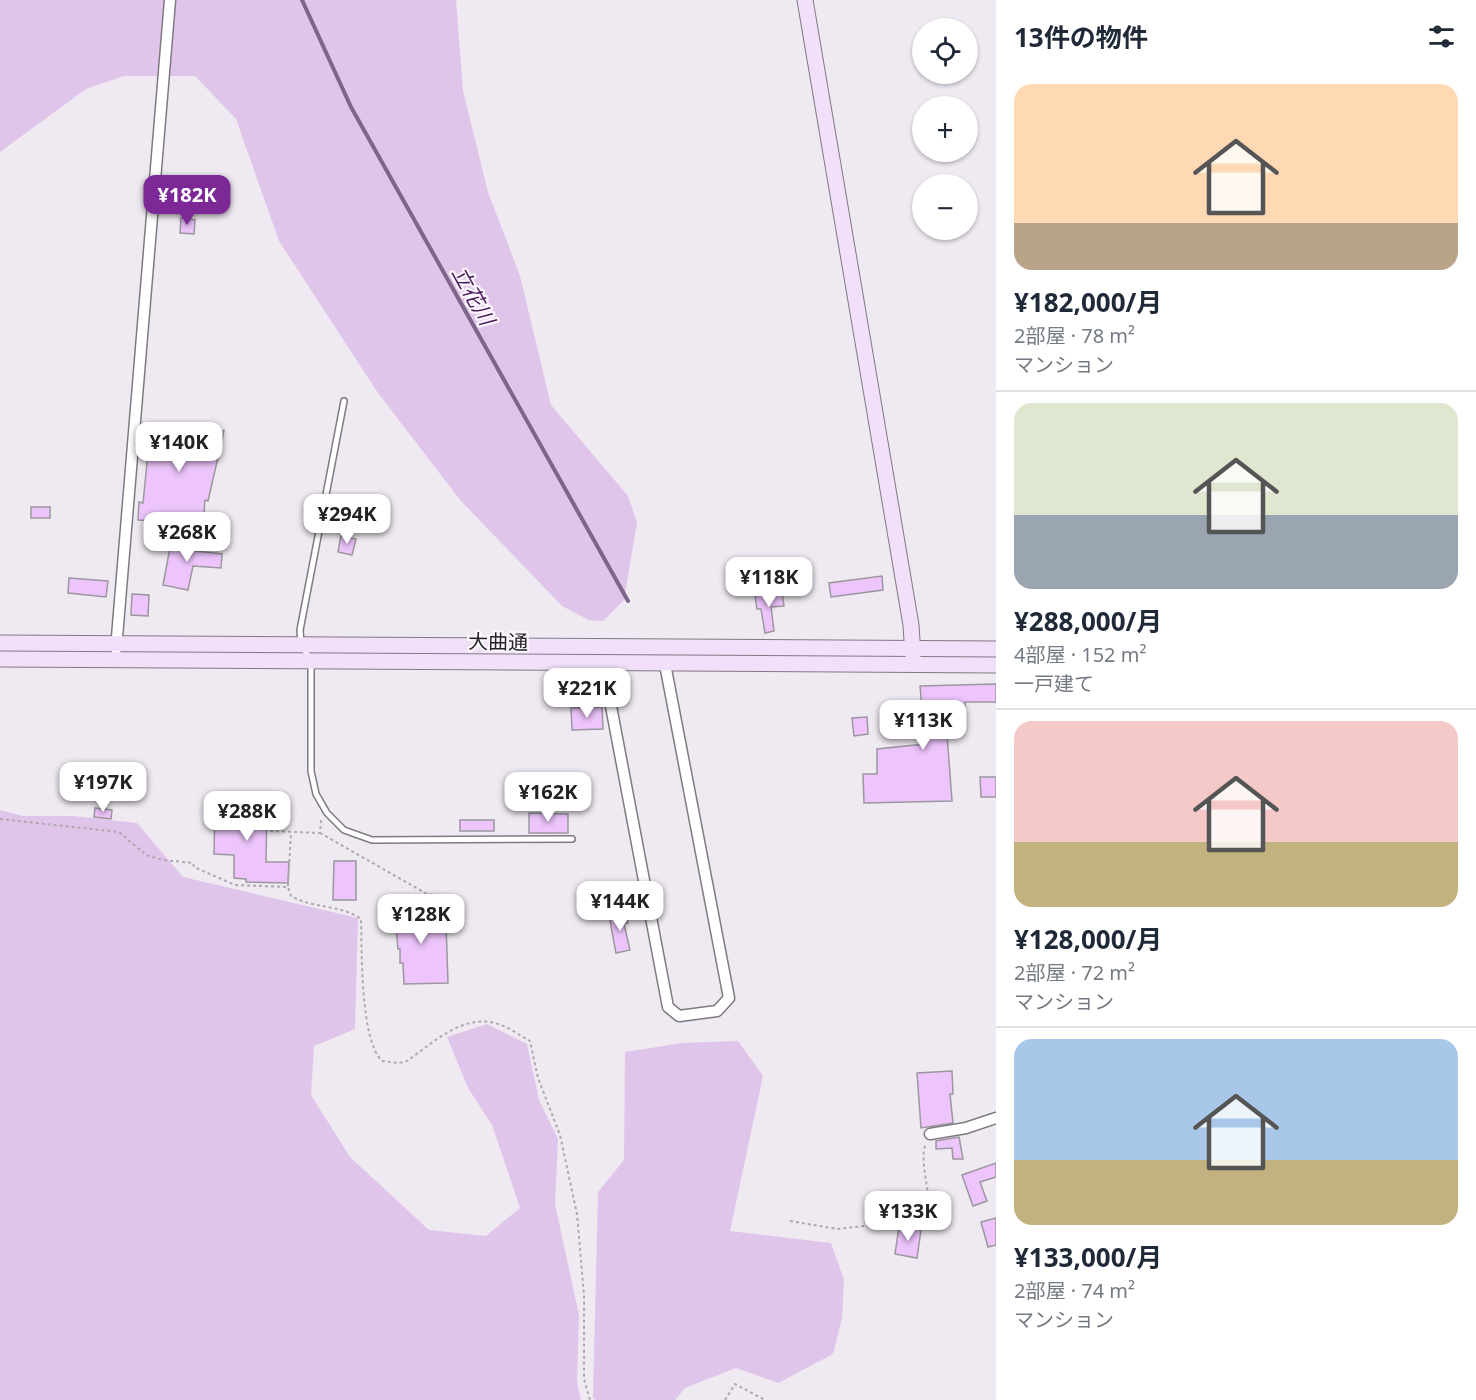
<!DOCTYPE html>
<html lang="ja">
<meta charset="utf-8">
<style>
body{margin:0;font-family:"Noto Sans","Noto Sans JP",sans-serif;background:#f2f2f3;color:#1f2937;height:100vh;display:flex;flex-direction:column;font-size:22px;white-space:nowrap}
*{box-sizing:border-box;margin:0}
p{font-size:20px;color:#747a83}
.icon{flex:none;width:33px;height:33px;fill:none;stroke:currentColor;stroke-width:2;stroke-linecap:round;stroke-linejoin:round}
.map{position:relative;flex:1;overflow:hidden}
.panel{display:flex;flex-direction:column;background:#fff;width:480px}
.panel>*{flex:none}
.controls{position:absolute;left:912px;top:18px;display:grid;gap:12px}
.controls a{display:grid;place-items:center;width:66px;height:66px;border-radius:50%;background:#fff;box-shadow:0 2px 4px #0004;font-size:30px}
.price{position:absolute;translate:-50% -51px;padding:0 14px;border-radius:12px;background:#fff;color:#222;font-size:20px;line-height:39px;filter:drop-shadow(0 2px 3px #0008)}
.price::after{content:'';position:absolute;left:50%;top:36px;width:18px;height:14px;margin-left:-9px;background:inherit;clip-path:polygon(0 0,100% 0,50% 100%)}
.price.active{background:#7d2897;color:#fff}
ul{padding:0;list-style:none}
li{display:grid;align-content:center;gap:12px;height:318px;padding:0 18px}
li+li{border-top:2px solid #e0e1e3}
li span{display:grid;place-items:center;height:186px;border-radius:18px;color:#555}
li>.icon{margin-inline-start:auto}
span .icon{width:108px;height:108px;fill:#fffc;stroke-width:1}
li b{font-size:26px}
h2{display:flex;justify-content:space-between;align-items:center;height:72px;padding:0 18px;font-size:26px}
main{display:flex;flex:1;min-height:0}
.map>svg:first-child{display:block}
.green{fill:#e0c5ea}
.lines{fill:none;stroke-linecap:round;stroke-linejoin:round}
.stream{stroke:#80658a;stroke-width:4}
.building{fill:#edc5fc;stroke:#9c979e;stroke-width:1.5}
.lane-casing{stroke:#7f7a81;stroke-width:8}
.street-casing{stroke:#7f7a81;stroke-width:13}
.secondary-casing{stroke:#7f7a81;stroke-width:17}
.path{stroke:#aea9b0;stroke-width:2;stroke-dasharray:3 3;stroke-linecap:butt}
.lane{stroke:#fff;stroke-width:5}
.street{stroke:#fff;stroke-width:10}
.secondary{stroke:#f2dff9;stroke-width:15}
.labels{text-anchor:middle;stroke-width:4.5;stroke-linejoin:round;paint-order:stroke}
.street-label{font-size:20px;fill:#222023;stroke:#fcf7ff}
.water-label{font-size:21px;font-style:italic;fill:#491959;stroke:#fcf7ff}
</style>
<main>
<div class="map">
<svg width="996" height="1400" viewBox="0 0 996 1400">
<rect width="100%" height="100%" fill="#efe9f1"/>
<g class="green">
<polygon points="0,0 456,0 463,91 488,192 520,276 551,405 628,496 637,522 624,600 603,621 589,620 562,606 461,501 378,393 279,241 236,119 195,76 124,76 86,89 0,152"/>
<polygon points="0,810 23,816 73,816 137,823 183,877 358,918 355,1029 314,1046 311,1095 350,1157 429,1230 486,1236 520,1208 492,1125 468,1088 447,1037 487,1024 527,1044 539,1100 558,1139 555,1204 579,1315 577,1382 581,1400 0,1400"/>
<polygon points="738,1041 763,1076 730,1231 831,1243 844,1280 842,1318 833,1354 778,1383 736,1368 685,1388 675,1400 596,1400 593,1397 598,1192 624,1160 625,1052 682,1043"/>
</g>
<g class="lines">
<polyline class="stream" points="302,0 351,107 628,601"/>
</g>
<g class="building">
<polygon points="181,218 195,220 194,234 180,233"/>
<polygon points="151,423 224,431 208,501 205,500 203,524 138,520 139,502 143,503"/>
<rect x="31" y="507" width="19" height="11"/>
<polygon points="341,536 356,539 352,555 338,552"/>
<polygon points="172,537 198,542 196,551 222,554 221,568 193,566 188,590 163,585"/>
<polygon points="882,576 883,590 831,597 829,583"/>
<polygon points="69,578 108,581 106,597 68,593"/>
<polygon points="782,592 784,606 771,607 774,631 765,633 761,609 757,609 755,596"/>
<polygon points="132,594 149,595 148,616 131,615"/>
<polygon points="996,684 996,702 965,702 965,707 945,708 952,801 864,803 863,774 877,774 877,749 925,744 920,686"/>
<polygon points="602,707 603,729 572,730 571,708"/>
<polygon points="867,717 868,734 854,736 852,718"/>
<polygon points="980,777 996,777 996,797 981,797"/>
<polygon points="215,803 267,804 266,862 289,862 288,883 246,882 246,879 234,878 234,855 214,854"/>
<polygon points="95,808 112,810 111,819 94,817"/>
<polygon points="529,813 568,814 568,833 529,833"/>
<rect x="460" y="820" width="34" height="11"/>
<polygon points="334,861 356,861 356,900 333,900"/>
<polygon points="430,905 430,920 441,919 441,924 446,924 448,983 404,984 403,963 400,963 400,949 398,949 394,906"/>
<polygon points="626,912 628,923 624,924 630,950 616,953 609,915"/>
<polygon points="952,1071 953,1094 950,1094 953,1123 921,1128 917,1073"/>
<polygon points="959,1137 963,1159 953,1159 952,1148 936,1149 936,1141"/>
<polygon points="996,1163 996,1177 980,1182 987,1201 973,1206 962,1175"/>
<polygon points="996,1218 996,1245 988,1247 981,1222"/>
<polygon points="899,1227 921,1230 917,1258 895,1254"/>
</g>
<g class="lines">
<g class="lane-casing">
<polyline id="lane" points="344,401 300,630 301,644 311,661 311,771 316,794 327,813 344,830 372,840 572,839"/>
</g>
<g class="street-casing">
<g id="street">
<polyline points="116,649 170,0"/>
<polyline points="603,664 668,1007 679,1016 717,1011 729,998 665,664"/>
<polyline points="930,1134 966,1128 996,1118"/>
</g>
</g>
<g class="secondary-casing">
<g id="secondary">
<polyline points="805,0 911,625 913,656"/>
<polyline points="0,643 996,649"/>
<polyline points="0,659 996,665"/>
</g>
</g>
<g class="path">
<path d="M0,819L119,832L146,855L163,860L193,863L194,867L235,885L288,887L291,896C313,909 340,904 361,919C362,950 360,1040 382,1061L399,1063L407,1061C433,1043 465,1011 501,1025C511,1029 521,1036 530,1041L538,1078L560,1135L577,1214L584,1295V1379L590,1400"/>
<polyline points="270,831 320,833 321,820"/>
<polyline points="320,833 427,894 452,896"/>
<polyline points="288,886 291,832"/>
<path d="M790,1221L837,1229L928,1219C933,1196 918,1163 926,1143"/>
<polyline points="725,1400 735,1384 765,1400"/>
</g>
<use href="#lane" class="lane"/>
<use href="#street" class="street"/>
<use href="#secondary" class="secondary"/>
</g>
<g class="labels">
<g class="street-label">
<text transform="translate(498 642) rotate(1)" y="7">大曲通</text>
</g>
<g class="water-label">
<text transform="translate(473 296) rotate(61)" y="7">立花川</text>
</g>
</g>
</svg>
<div class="controls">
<a><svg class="icon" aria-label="locate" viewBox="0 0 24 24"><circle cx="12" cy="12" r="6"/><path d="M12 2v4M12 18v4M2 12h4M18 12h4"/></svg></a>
<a>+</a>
<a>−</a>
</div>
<b class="price active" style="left:187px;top:226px">¥182K</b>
<b class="price" style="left:179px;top:473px">¥140K</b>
<b class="price" style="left:347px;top:545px">¥294K</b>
<b class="price" style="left:187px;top:563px">¥268K</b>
<b class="price" style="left:769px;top:608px">¥118K</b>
<b class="price" style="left:587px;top:719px">¥221K</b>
<b class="price" style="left:923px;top:751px">¥113K</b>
<b class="price" style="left:103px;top:813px">¥197K</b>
<b class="price" style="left:548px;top:823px">¥162K</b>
<b class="price" style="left:247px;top:842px">¥288K</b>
<b class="price" style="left:620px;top:932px">¥144K</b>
<b class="price" style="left:421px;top:945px">¥128K</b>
<b class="price" style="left:908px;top:1242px">¥133K</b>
</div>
<section class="panel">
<h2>13件の物件<svg class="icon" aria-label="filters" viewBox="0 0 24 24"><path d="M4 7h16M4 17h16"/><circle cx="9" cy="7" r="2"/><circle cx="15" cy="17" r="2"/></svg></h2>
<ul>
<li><span style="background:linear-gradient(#ffd9b3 75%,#b9a48a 0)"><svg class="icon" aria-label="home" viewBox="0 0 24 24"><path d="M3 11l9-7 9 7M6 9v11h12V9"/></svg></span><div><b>¥182,000/月</b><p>2部屋 · 78 m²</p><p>マンション</p></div></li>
<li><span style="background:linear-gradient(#dfe7d0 60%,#9aa5b1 0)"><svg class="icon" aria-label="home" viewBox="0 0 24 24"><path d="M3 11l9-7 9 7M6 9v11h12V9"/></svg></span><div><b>¥288,000/月</b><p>4部屋 · 152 m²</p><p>一戸建て</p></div></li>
<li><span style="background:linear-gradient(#f6c9c9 65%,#c2b280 0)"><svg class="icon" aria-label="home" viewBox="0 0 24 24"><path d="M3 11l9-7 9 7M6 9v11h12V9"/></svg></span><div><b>¥128,000/月</b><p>2部屋 · 72 m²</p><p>マンション</p></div></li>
<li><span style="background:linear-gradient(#a9c7e8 65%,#c2b280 0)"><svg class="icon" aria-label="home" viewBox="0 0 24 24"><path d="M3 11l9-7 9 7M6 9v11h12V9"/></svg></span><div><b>¥133,000/月</b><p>2部屋 · 74 m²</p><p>マンション</p></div></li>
</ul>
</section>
</main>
